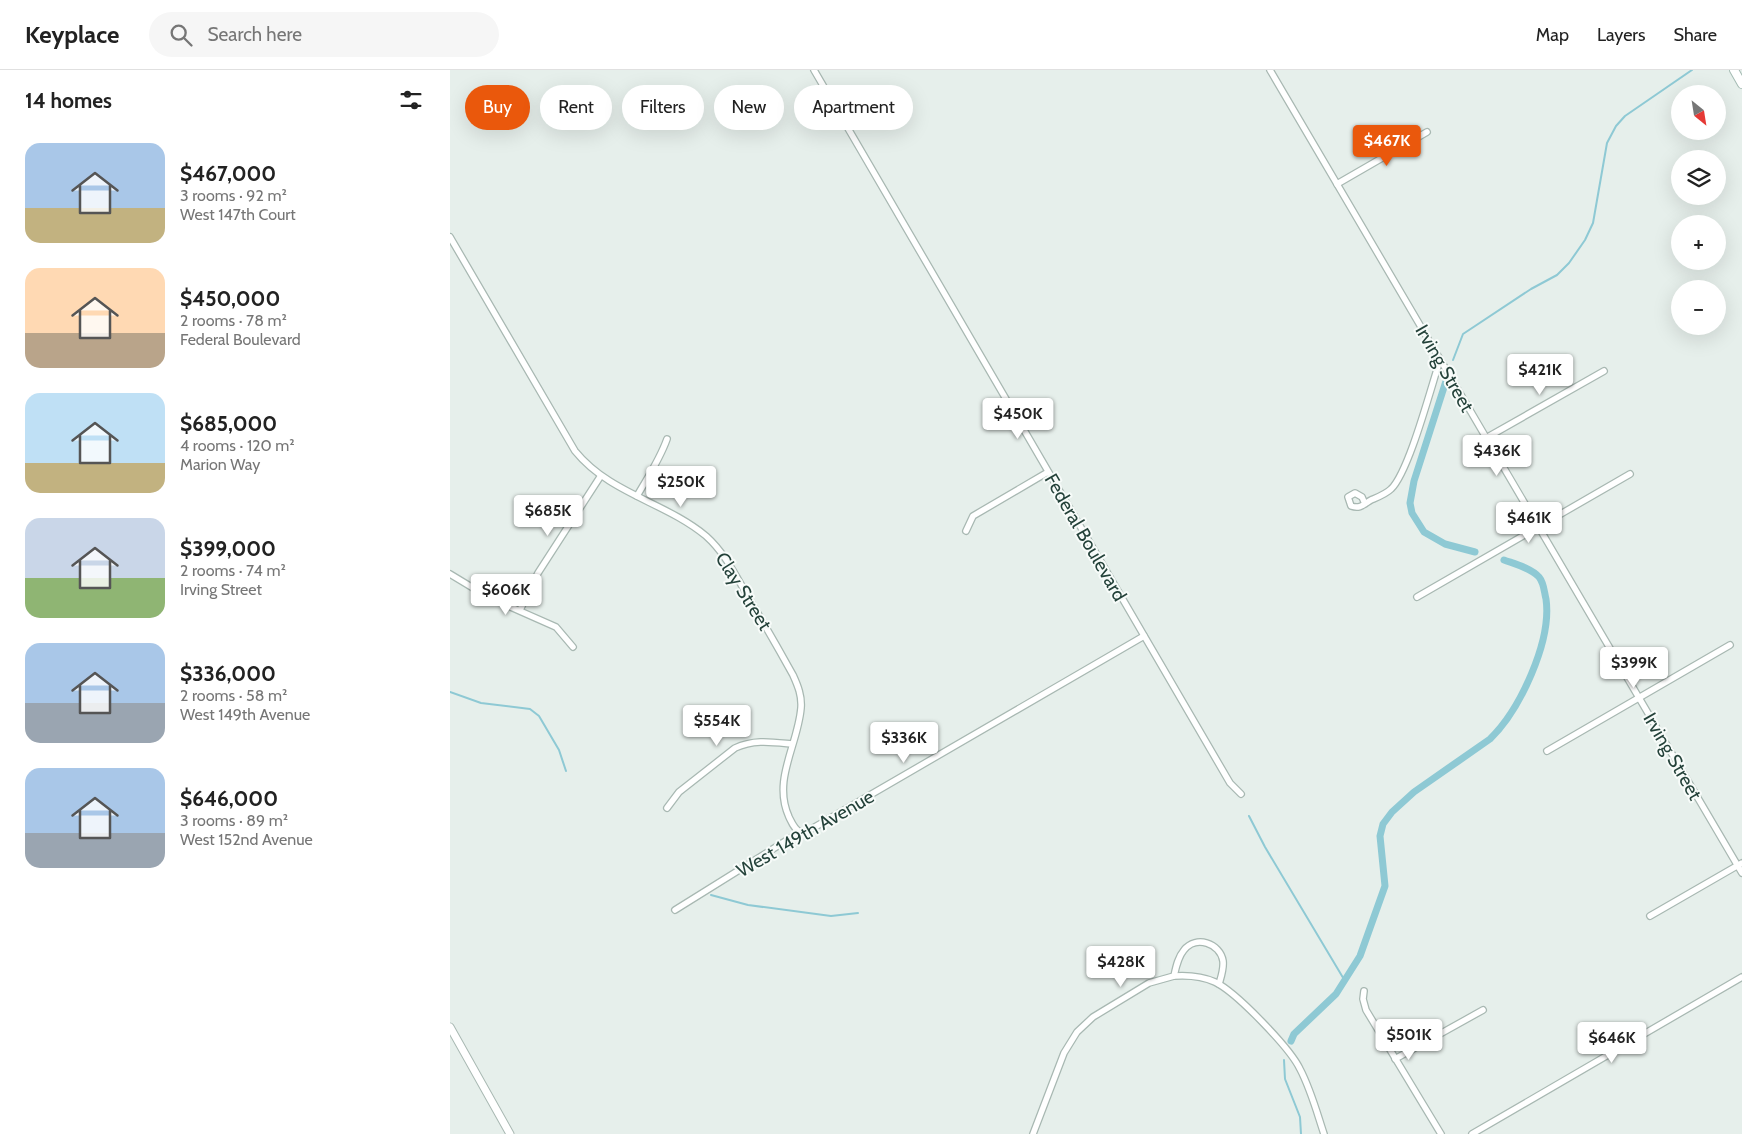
<!DOCTYPE html>
<meta charset="utf-8">
<style>
body{margin:0;font-family:Cabin,sans-serif;background:#f6f6f6;color:#222;height:100vh;display:flex;flex-direction:column;font-size:19px;white-space:nowrap}
*{box-sizing:border-box;margin:0}
p{font-size:16px;color:#767676}
.icon{flex:none;width:28px;height:28px;fill:none;stroke:currentColor;stroke-width:2;stroke-linecap:round;stroke-linejoin:round}
.map{position:relative;flex:1;overflow:hidden}
.side{display:flex;flex-direction:column;background:#fff;width:450px}
.side>*{flex:none}
.guide{position:absolute;left:15px;top:15px;width:475px;height:45px;display:flex;gap:10px}
.needle{width:32px;rotate:150deg}
.tools{position:absolute;left:1221px;top:15px;display:grid;gap:10px}
.tools a{display:grid;place-items:center;width:55px;height:55px;border-radius:50%;background:#fff;box-shadow:0 5px 20px #0002;font-size:25px}
.price{position:absolute;translate:-50% -42px;padding:0 11px;border-radius:5px;background:#fff;color:#222;font-size:16px;line-height:32px;filter:drop-shadow(0 1px 2px #0008)}
.price::after{content:'';position:absolute;left:50%;top:30px;width:15px;height:11px;margin-left:-8px;background:inherit;clip-path:polygon(0 0,100% 0,50% 100%)}
.price.on{background:#ea580c;color:#fff}
ul{padding:0;list-style:none}
li{display:flex;align-items:center;gap:15px;height:125px;padding:0 25px}
li span{display:grid;place-items:center;flex:none;width:140px;height:100px;border-radius:15px;color:#555}
li>.icon{margin-inline-start:auto}
span .icon{width:60px;height:60px;fill:#fffc;stroke-width:1}
li b{font-size:21px}
h2{display:flex;justify-content:space-between;align-items:center;height:60px;padding:0 25px;font-size:21px}
.tag{padding:0 18px;border-radius:22px;background:#fff;box-shadow:0 5px 20px #0002;font-size:18px;line-height:45px}
.tag.on{background:#ea580c;color:#fff}
header{display:flex;align-items:center;gap:30px;box-sizing:border-box;height:70px;padding:0 25px;background:#fff;border-bottom:1px solid #e0e0e0}
header strong{font-size:24px}
nav{display:flex;gap:28px;margin-inline-start:auto;font-size:18px}
.search{width:350px;height:45px;background:#f6f6f6;display:flex;align-items:center;gap:12px;box-sizing:border-box;padding:0 18px;border-radius:28px;color:#767676;font-size:19px}
main{display:flex;flex:1;min-height:0}
.map>svg:first-child{display:block}
.lines{fill:none;stroke-linecap:round;stroke-linejoin:round}
.stream{stroke:#8ec9d4;stroke-width:2}
.canal{stroke:#8ec9d4;stroke-width:7}
.minor-casing{stroke:#a8b8b2;stroke-width:8}
.tertiary-casing{stroke:#a8b8b2;stroke-width:9}
.secondary-casing{stroke:#a4bbb3;stroke-width:10}
.minor{stroke:#fff;stroke-width:5.5}
.tertiary{stroke:#fff;stroke-width:7}
.secondary{stroke:#fff;stroke-width:8}
.labels{text-anchor:middle;stroke-width:4;stroke-linejoin:round;paint-order:stroke}
.street-label{font-size:19px;fill:#24423a;stroke:#f7fbf9}
</style>
<header>
<strong>Keyplace</strong>
<div class="search"><svg class="icon" aria-label="search" viewBox="0 0 24 24"><circle cx="10" cy="10" r="6"/><path d="M15 15l6 6"/></svg>Search here</div>
<nav><a>Map</a><a>Layers</a><a>Share</a></nav>
</header>
<main>
<section class="side">
<h2>14 homes<svg class="icon" aria-label="filters" viewBox="0 0 24 24"><path d="M4 7h16M4 17h16"/><circle cx="9" cy="7" r="2"/><circle cx="15" cy="17" r="2"/></svg></h2>
<ul>
<li><span style="background:linear-gradient(#a9c7e8 65%,#c2b280 0)"><svg class="icon" aria-label="home" viewBox="0 0 24 24"><path d="M3 11l9-7 9 7M6 9v11h12V9"/></svg></span><div><b>$467,000</b><p>3 rooms · 92 m²</p><p>West 147th Court</p></div></li>
<li><span style="background:linear-gradient(#ffd9b3 65%,#b9a48a 0)"><svg class="icon" aria-label="home" viewBox="0 0 24 24"><path d="M3 11l9-7 9 7M6 9v11h12V9"/></svg></span><div><b>$450,000</b><p>2 rooms · 78 m²</p><p>Federal Boulevard</p></div></li>
<li><span style="background:linear-gradient(#bfe0f5 70%,#c2b280 0)"><svg class="icon" aria-label="home" viewBox="0 0 24 24"><path d="M3 11l9-7 9 7M6 9v11h12V9"/></svg></span><div><b>$685,000</b><p>4 rooms · 120 m²</p><p>Marion Way</p></div></li>
<li><span style="background:linear-gradient(#c9d6e8 60%,#8fb573 0)"><svg class="icon" aria-label="home" viewBox="0 0 24 24"><path d="M3 11l9-7 9 7M6 9v11h12V9"/></svg></span><div><b>$399,000</b><p>2 rooms · 74 m²</p><p>Irving Street</p></div></li>
<li><span style="background:linear-gradient(#a9c7e8 60%,#9aa5b1 0)"><svg class="icon" aria-label="home" viewBox="0 0 24 24"><path d="M3 11l9-7 9 7M6 9v11h12V9"/></svg></span><div><b>$336,000</b><p>2 rooms · 58 m²</p><p>West 149th Avenue</p></div></li>
<li><span style="background:linear-gradient(#a9c7e8 65%,#9aa5b1 0)"><svg class="icon" aria-label="home" viewBox="0 0 24 24"><path d="M3 11l9-7 9 7M6 9v11h12V9"/></svg></span><div><b>$646,000</b><p>3 rooms · 89 m²</p><p>West 152nd Avenue</p></div></li>
</ul>
</section>
<div class="map">
<svg width="1292" height="1064" viewBox="0 0 1292 1064">
<rect width="100%" height="100%" fill="#e6efeb"/>
<g class="lines">
<g class="stream">
<polyline points="1003,290 1013,264 1081,219 1107,205 1119,193 1135,170 1143,153 1157,73 1166,56 1175,46 1242,0"/>
<polyline points="0,622 31,633 80,639 89,646 109,680 116,701"/>
<polyline points="799,746 815,777 895,911"/>
<polyline points="261,825 298,835 381,846 408,843"/>
<polyline points="834,990 835,1009 850,1047 851,1064"/>
</g>
<g class="canal">
<polyline points="996,311 964,411 960,433 962,443 974,462 995,474 1025,482"/>
<path d="M841,971L844,964L886,924L910,886L935,816L930,766L933,754L942,742L964,722L1040,669C1070,640 1102,571 1096,529C1094,521 1094,513 1089,507C1081,498 1065,494 1054,490"/>
</g>
<g class="minor-casing">
<g id="minor">
<polyline points="364,0 780,713 791,724"/>
<polyline points="820,0 1292,803"/>
<polyline points="887,114 977,62"/>
<path d="M0,167L125,381C160,424 215,432 256,466C274,482 285,504 297,525C313,552 328,578 343,605C348,616 352,626 351,638C348,675 322,710 339,747C342,753 344,759 350,762"/>
<polyline points="1036,368 1154,301"/>
<path d="M187,426C198,407 210,389 217,369"/>
<path d="M915,434L912,427L905,423L898,427L901,436C910,439 913,435 921,430C928,427 936,424 941,419C959,402 981,317 990,290"/>
<polyline points="516,461 523,446 598,402"/>
<polyline points="0,504 38,527 106,557 123,577"/>
<polyline points="967,527 1180,404"/>
<polyline points="70,540 88,503 150,407"/>
<polyline points="1097,681 1280,575"/>
<path d="M217,738L229,722L285,678C304,669 322,672 342,674"/>
<polyline points="225,840 350,762 358,761 694,566"/>
<polyline points="1200,846 1292,793"/>
<path d="M724,906C739,905 752,906 765,912C786,922 840,978 850,999C861,1020 867,1043 874,1064"/>
<polyline points="914,921 913,929 916,940 991,1064"/>
<polyline points="945,989 1033,940"/>
<path d="M583,1064L614,983L627,962L643,947L699,913L724,906C726,897 728,887 734,880C746,865 770,873 773,891C774,899 771,907 769,914"/>
<polyline points="1022,1064 1292,907"/>
</g>
</g>
<g class="tertiary-casing">
<polyline id="tertiary" points="0,957 60,1064"/>
</g>
<g class="secondary-casing">
<polyline id="secondary" points="1284,0 1292,14"/>
</g>
<use href="#minor" class="minor"/>
<use href="#tertiary" class="tertiary"/>
<use href="#secondary" class="secondary"/>
</g>
<g class="labels">
<g class="street-label">
<text transform="translate(995 298) rotate(60)" y="7">Irving Street</text>
<text transform="translate(636 467) rotate(60)" y="7">Federal Boulevard</text>
<text transform="translate(294 521) rotate(58)" y="7">Clay Street</text>
<text transform="translate(1223 686) rotate(60)" y="7">Irving Street</text>
<text transform="translate(355 763) rotate(-30)" y="7">West 149th Avenue</text>
</g>
</g>
</svg>
<div class="tools">
<a><svg class="needle" viewBox="-14 -14 28 28"><path d="M0-13l5 13h-10z" fill="#e53935"/><path d="M0 13l5-13h-10z" fill="#767676"/></svg></a>
<a><svg class="icon" aria-label="layers" viewBox="0 0 24 24"><path d="M12 4l9 5-9 5-9-5zM3 14l9 5 9-5"/></svg></a>
<a>+</a>
<a>−</a>
</div>
<b class="price on" style="left:937px;top:97px">$467K</b>
<b class="price" style="left:1090px;top:326px">$421K</b>
<b class="price" style="left:568px;top:370px">$450K</b>
<b class="price" style="left:1047px;top:407px">$436K</b>
<b class="price" style="left:231px;top:438px">$250K</b>
<b class="price" style="left:98px;top:467px">$685K</b>
<b class="price" style="left:1079px;top:474px">$461K</b>
<b class="price" style="left:56px;top:546px">$606K</b>
<b class="price" style="left:1184px;top:619px">$399K</b>
<b class="price" style="left:267px;top:677px">$554K</b>
<b class="price" style="left:454px;top:694px">$336K</b>
<b class="price" style="left:671px;top:918px">$428K</b>
<b class="price" style="left:959px;top:991px">$501K</b>
<b class="price" style="left:1162px;top:994px">$646K</b>
<div class="guide">
<a class="tag on">Buy</a>
<a class="tag">Rent</a>
<a class="tag">Filters</a>
<a class="tag">New</a>
<a class="tag">Apartment</a>
</div>
</div>
</main>
